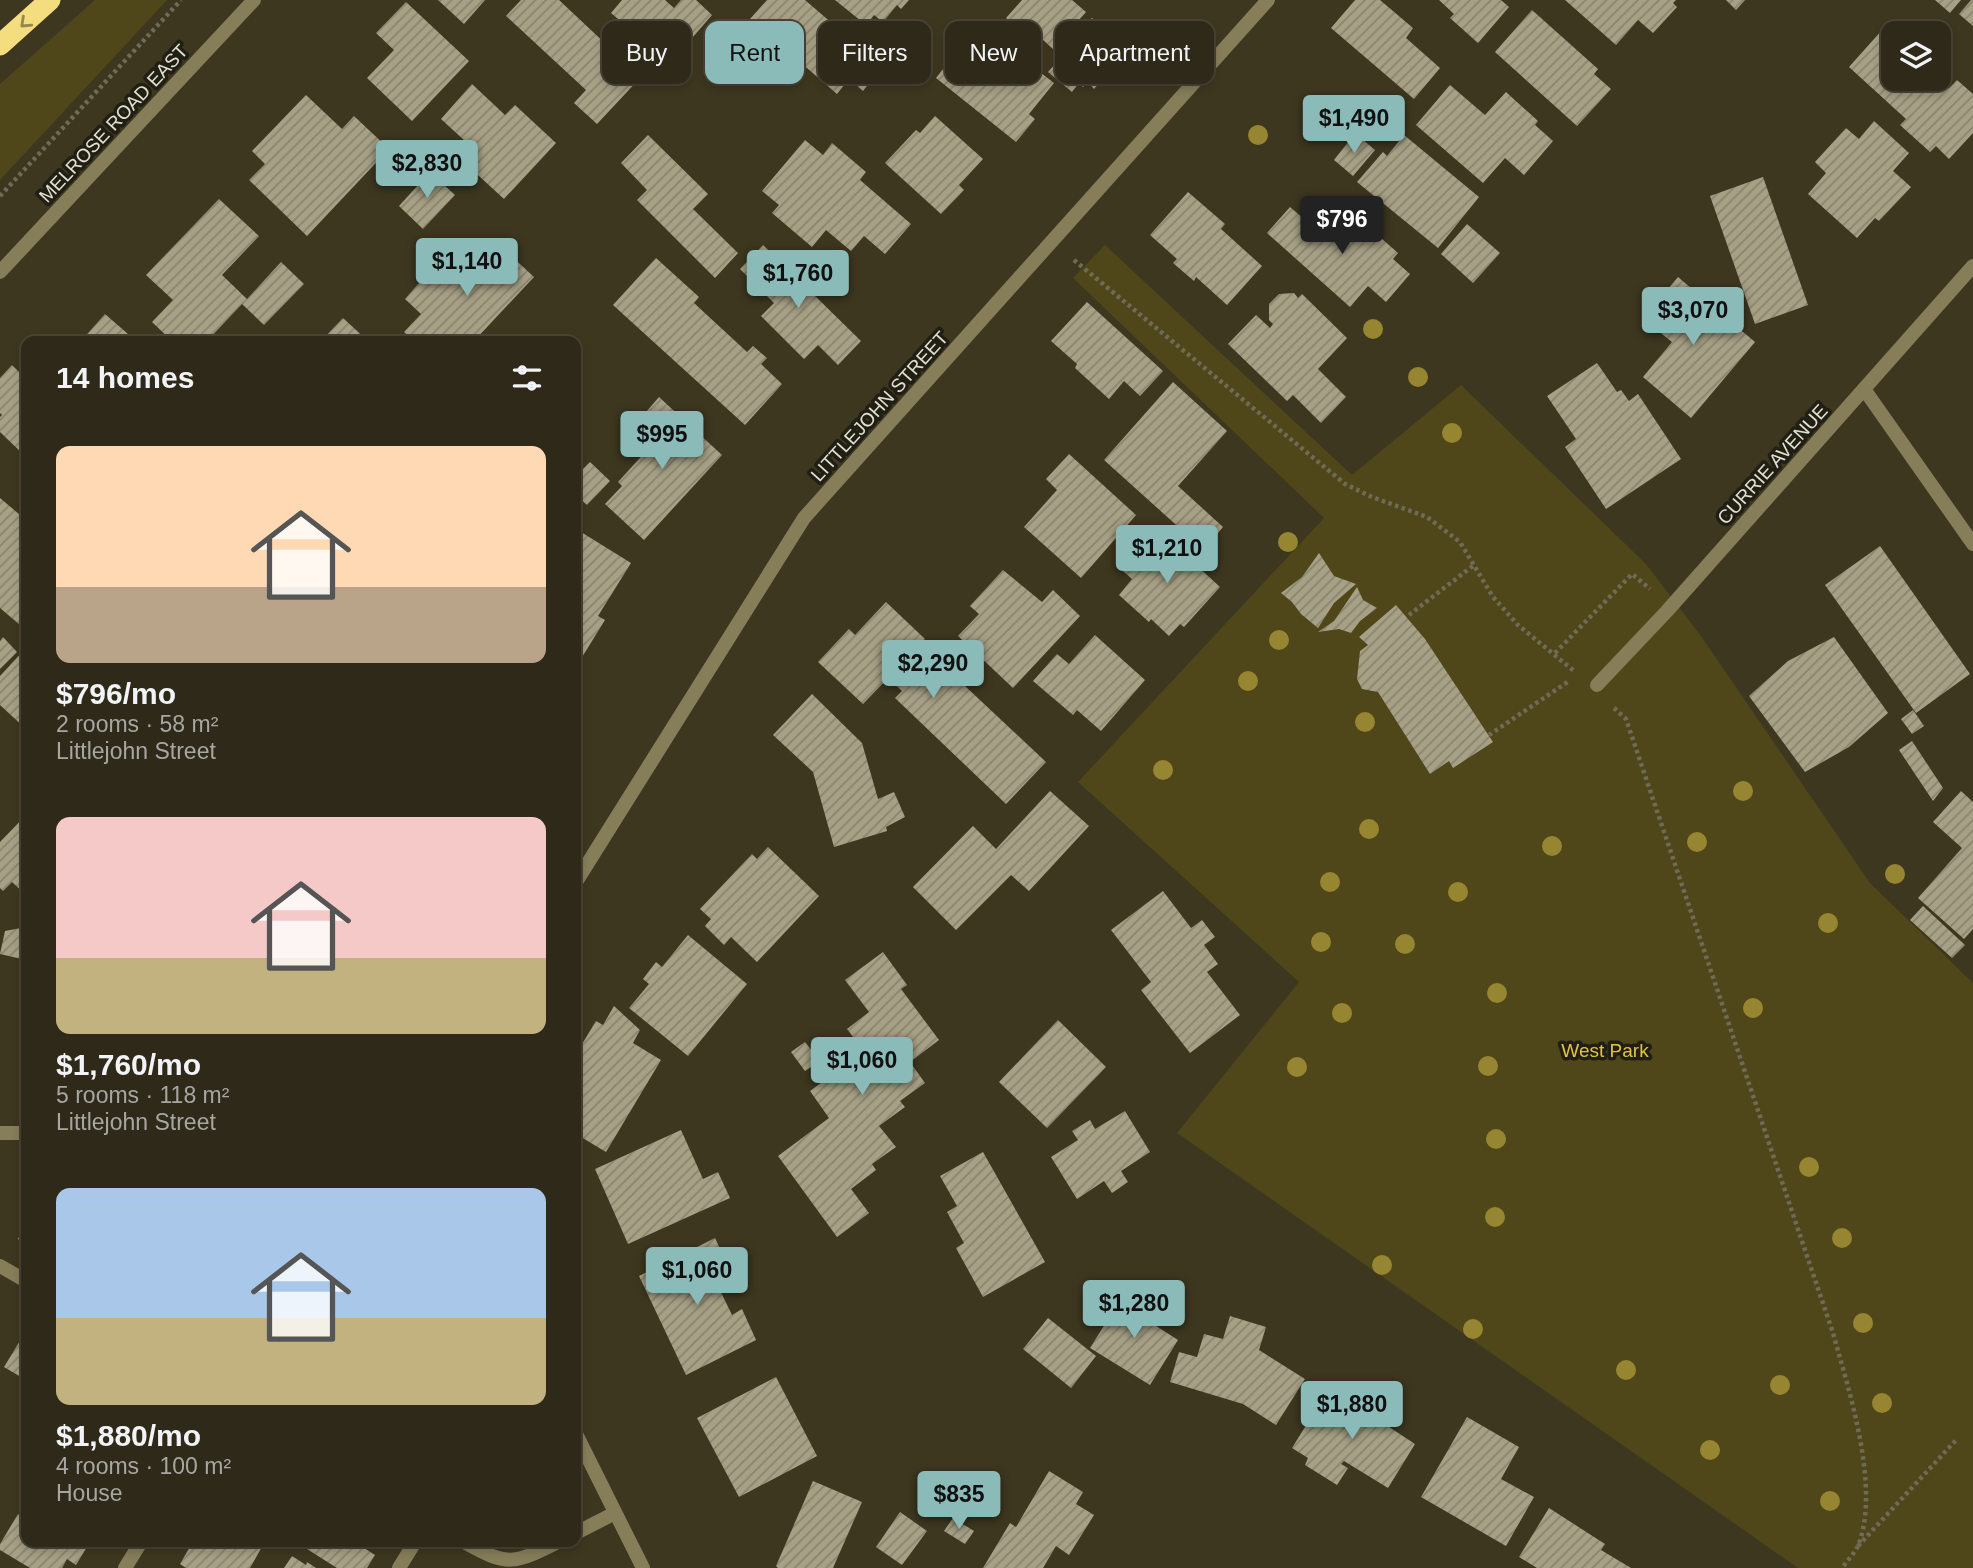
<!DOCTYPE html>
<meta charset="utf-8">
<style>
body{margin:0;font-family:Helvetica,sans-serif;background:#3a3525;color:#f1f3f6;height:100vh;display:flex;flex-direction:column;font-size:26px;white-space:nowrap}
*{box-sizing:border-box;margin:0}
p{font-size:23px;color:#a7a6a2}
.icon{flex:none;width:38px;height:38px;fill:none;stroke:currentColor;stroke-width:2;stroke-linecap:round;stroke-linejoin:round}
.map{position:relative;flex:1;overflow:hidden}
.side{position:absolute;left:21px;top:336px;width:560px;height:1211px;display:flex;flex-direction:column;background:#2e2918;border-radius:14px;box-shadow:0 4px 10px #0003,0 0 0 2px #494537}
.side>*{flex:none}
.guide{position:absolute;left:602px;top:21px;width:665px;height:63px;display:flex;gap:14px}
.fabs{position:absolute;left:1881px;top:21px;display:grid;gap:14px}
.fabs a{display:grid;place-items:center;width:70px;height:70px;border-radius:14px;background:#2e2918;box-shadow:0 4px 10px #0003,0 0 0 2px #494537;font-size:35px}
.price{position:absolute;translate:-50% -60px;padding:0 16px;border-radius:7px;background:#8bbbb9;color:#111;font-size:23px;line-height:46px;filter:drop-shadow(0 2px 4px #0008)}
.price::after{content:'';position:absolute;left:50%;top:42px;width:21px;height:16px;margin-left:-10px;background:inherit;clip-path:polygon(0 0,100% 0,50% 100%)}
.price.selected{background:#222;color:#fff}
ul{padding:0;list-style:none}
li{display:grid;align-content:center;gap:14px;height:371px;padding:0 35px}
li span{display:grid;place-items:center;height:217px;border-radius:14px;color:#555}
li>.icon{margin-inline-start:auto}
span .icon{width:126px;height:126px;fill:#fffc;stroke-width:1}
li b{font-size:30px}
h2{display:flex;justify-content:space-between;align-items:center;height:84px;padding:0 35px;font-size:30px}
.chip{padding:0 24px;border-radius:14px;background:#2e2918;box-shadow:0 4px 10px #0003,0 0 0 2px #494537;font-size:24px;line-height:63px}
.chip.selected{background:#8bbbb9;color:#111}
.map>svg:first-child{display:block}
.green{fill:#4f4619}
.building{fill:url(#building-hatch)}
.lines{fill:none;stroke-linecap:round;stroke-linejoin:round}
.path{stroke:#706b57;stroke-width:4.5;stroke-dasharray:3.5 3.5;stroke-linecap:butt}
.street{stroke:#867d59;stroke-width:14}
.highway{stroke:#f3dd7e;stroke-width:21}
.tree{fill:#968531}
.oneway{stroke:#94884e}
.labels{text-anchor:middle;stroke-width:7;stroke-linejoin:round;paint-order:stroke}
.street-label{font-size:19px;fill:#e3e0d2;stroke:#211f14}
.park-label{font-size:19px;fill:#dfc43f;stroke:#211f14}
</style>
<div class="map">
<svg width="1973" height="1568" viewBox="0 0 1973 1568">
<defs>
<pattern id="building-hatch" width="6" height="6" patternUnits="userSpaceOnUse" patternTransform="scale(1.75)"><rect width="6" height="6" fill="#a6a085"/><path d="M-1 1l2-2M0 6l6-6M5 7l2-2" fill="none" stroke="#898470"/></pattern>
</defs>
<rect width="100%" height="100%" fill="#3d3720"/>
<g class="green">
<polygon points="95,0 167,0 0,180 0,84"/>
<polygon points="1105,245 1352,475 1461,385 1646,564 1701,636 1870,883 1973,983 1973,1568 1798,1568 1177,1133 1299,982 1078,782 1324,518 1073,278"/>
</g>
<g class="building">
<polygon points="438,0 485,0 464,24"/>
<polygon points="521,0 559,0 641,77 597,124 574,103 586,90 506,16"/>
<polygon points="622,0 665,0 674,8 681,0 696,0 712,15 679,53 665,40 656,51 611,13"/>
<polygon points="767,0 805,0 870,56 865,61 878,72 863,91 849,79 837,94 750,19"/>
<polygon points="835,0 909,0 901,9 897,5 883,22 874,15 866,25"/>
<polygon points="1022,0 1072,0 1086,12 1053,49 1030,28 1024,34 1006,18"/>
<polygon points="1355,0 1380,0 1413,28 1406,38 1440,68 1414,99 1331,28"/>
<polygon points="1439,0 1501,0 1509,7 1478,43 1450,18 1454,14"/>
<polygon points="1565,0 1676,0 1673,3 1677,7 1653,33 1638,20 1616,45"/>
<polygon points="1726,0 1745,0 1736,10"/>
<polygon points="1935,0 1961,0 1950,13"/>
<polygon points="1971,0 1973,0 1973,26 1959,14"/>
<polygon points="406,2 469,61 412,121 367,78 394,50 376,33"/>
<polygon points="1532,10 1598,69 1594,74 1611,89 1577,126 1495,52"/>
<polygon points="1092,18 1130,47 1094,89 1088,82 1083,87 1079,83 1072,92 1048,72 1057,62 1055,60"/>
<polygon points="1891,20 1905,33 1894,33 1894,79 1939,79 1949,88 1957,80 1973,94 1973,133 1949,159 1936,146 1930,152 1900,125 1906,119 1849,67"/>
<polygon points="973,31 1022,69 1027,62 1054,83 1029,114 1035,119 1016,142 936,78"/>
<polygon points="472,84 505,115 515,105 556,143 504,199 467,165 478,153 441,119"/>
<polygon points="1450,85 1485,115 1506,92 1538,121 1535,125 1553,141 1524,175 1505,158 1483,183 1416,125"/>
<polygon points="306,95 342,129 354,116 389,149 307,236 249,180 265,164 252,151"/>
<polygon points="935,116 983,159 959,185 964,190 941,214 885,163 916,130 920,133"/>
<polygon points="1874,121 1909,153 1893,171 1911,187 1879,221 1875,218 1857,238 1808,194 1826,173 1815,162 1846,128 1859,139"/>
<polygon points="1355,133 1375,150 1353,176 1334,160"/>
<polygon points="648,135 708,194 693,209 738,253 715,278 637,200 647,190 621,163"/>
<polygon points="1404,135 1479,197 1438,248 1357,182 1383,152 1387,156"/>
<polygon points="805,140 823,155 832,143 866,172 860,180 911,224 885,254 864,236 851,251 826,230 812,247 772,213 779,205 762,191"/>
<polygon points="430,172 455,195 423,229 399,206"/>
<polygon points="1763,177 1808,305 1755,324 1710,196"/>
<polygon points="1188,192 1225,224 1221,229 1262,266 1227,305 1196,277 1194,281 1173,263 1177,259 1150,235"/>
<polygon points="219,199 259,236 222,275 247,299 281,262 304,284 264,325 242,304 207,341 198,336 193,341 172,341 152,322 173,300 146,275"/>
<polygon points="1290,207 1324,236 1348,209 1398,253 1393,259 1410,274 1386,302 1368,286 1350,307 1267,233"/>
<polygon points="1467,224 1500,253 1473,283 1441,254"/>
<polygon points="493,239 534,277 474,341 414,341 404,332 421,314 405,299 433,267 452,284"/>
<polygon points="763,245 861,341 838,365 818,345 804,359 761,316 774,303 740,269"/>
<polygon points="656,258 699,297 694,303 747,352 753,346 767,358 761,364 782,384 745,425 613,305"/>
<polygon points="1678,277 1755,342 1691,418 1643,377 1672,342 1643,319"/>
<polygon points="1294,293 1298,298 1302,294 1347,338 1318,369 1346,397 1321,423 1293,395 1287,401 1228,344 1256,315 1270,328 1273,324 1269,320 1269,304 1279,294"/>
<polygon points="1087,302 1163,371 1140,396 1124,381 1109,399 1075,368 1077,364 1051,341"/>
<polygon points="105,314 136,341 81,341"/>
<polygon points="343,318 368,341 321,341"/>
<polygon points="1597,363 1617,392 1621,390 1629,401 1638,394 1681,459 1606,509 1565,447 1576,439 1547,396"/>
<polygon points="12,365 26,379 26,457 0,432 0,417 2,415 0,413 0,378"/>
<polygon points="1173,382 1227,431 1178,486 1223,527 1204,550 1104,460"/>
<polygon points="659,397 722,455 644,540 605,504 622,486 618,482 659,437 640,419"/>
<polygon points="1069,454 1136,515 1081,578 1024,527 1057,490 1046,479"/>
<polygon points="590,462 610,481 587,505 576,495 576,476"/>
<polygon points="0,498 26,520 26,630 0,608"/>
<polygon points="1159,531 1220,587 1184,627 1180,624 1169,636 1151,619 1149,622 1119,595 1132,579 1123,571"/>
<polygon points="581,532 631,563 598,616 605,620 576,667 576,541"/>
<polygon points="1880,546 1970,674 1916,713 1825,585"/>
<polygon points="1319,553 1334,576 1356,584 1334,603 1318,628 1301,614 1292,602 1281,593 1302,577"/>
<polygon points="1003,570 1042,602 1053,590 1080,616 1013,688 958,636 979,614 970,606"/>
<polygon points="1357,587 1363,600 1377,608 1360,621 1351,633 1339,629 1318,632 1334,621"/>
<polygon points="886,602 925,639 915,650 928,662 933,656 1046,762 1006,804 895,698 902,691 888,678 863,704 818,662 849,629 855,635"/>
<polygon points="1396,605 1425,639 1493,742 1453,768 1449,761 1430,774 1378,692 1362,689 1357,679 1360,651 1368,645 1359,637"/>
<polygon points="1095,635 1145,680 1101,731 1077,710 1073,715 1033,681 1057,654 1069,664"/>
<polygon points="3,637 17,652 0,669 0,641"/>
<polygon points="1834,637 1888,713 1849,747 1805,772 1749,696 1788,661"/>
<polygon points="26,648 26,729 0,705 0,676"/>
<polygon points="812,694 862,743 878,799 894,792 905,817 886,827 887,831 834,847 813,772 773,735"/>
<polygon points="1913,710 1924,726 1912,734 1901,719"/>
<polygon points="1912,741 1943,788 1933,801 1899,750"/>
<polygon points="1050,791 1089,826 1029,891 1011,875 956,930 913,887 973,826 996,849"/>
<polygon points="1961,791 1973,802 1973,929 1964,939 1918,898 1962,848 1933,822"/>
<polygon points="26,815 26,895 12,882 3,891 0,888 0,842"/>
<polygon points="768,847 819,896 757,962 731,937 724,945 705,926 711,919 700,909 752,854 757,859"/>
<polygon points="1163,891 1191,928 1202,920 1215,937 1204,945 1218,964 1207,972 1240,1015 1190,1053 1141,990 1151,982 1111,930"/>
<polygon points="1923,906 1965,945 1952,958 1910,920"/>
<polygon points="26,927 26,960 0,954 5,931"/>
<polygon points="688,935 747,984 688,1056 629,1008 649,984 643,979 656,962 662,967"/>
<polygon points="883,952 907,985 901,989 939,1040 910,1062 925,1083 900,1101 905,1107 879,1126 896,1147 872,1164 876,1170 851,1189 869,1213 837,1237 778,1156 829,1118 810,1091 864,1051 847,1029 869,1012 845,980"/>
<polygon points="614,1006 640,1030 633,1043 661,1060 606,1152 576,1134 576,1054 596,1021 603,1025"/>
<polygon points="1058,1020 1106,1067 1047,1128 999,1082"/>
<polygon points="805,1042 820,1061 805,1071 791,1052"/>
<polygon points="1125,1111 1150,1152 1121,1171 1128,1182 1112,1193 1104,1181 1077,1199 1051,1157 1078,1140 1072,1131 1090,1120 1095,1129"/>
<polygon points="681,1130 703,1179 718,1172 730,1198 628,1244 595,1169"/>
<polygon points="983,1152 1045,1262 983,1297 956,1248 964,1243 947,1212 957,1206 940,1176"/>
<polygon points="26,1224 26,1244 18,1239"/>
<polygon points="715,1238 732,1274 716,1282 732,1315 742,1309 756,1340 686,1375 639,1276"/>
<polygon points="1127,1289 1150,1303 1142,1317 1178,1340 1150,1385 1090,1348"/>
<polygon points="1230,1316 1266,1327 1259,1350 1305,1379 1276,1425 1243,1404 1170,1382 1179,1352 1197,1357 1204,1334 1223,1339"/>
<polygon points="1048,1318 1096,1356 1071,1388 1023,1349"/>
<polygon points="26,1331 26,1380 4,1367"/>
<polygon points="776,1377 817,1456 739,1497 697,1418"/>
<polygon points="1328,1390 1362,1410 1368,1399 1390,1412 1383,1423 1415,1444 1388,1488 1344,1461 1341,1464 1348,1468 1337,1485 1305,1465 1308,1458 1292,1448"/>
<polygon points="1467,1417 1519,1447 1501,1479 1534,1497 1506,1546 1421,1497"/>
<polygon points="1049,1471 1083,1492 1076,1504 1094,1515 1069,1555 1056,1546 1043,1568 983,1568 1010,1523 1016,1527"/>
<polygon points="813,1481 862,1502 833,1568 778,1568 776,1566"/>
<polygon points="1549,1508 1605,1544 1601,1550 1631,1568 1537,1568 1519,1557"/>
<polygon points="900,1512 927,1531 902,1565 876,1547"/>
<polygon points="18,1514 26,1519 26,1542 90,1542 76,1565 67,1559 62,1568 30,1568 0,1550 0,1544"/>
<polygon points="953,1518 974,1531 965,1544 944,1531"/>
<polygon points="186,1542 257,1542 263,1545 250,1568 186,1568 180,1564 191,1545"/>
<polygon points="296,1542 359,1542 358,1544 375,1555 367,1568 337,1568"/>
<polygon points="292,1556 306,1565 307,1562 316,1568 284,1568"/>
</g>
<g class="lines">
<g class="path">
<polyline points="0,196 181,0"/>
<polyline points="1074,260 1345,484 1372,497 1427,517 1460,542 1493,597 1518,625 1574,671"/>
<polyline points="1409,615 1474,565"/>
<polyline points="1555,653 1632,574 1650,589"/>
<path d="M1614,708L1626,719L1833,1333C1849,1391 1881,1488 1858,1546C1854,1554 1847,1561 1842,1568"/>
<polyline points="1489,735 1569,681"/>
<polyline points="1858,1546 1957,1439"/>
</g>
<g class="street">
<polyline points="0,272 254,0"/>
<polyline points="1864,389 1973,544"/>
<polyline points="1597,685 1667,611 1973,266"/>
<polyline points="576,882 804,518 1268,0"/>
<polyline points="0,1133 26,1133"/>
<polyline points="0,1266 26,1281"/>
<polyline points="576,1434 643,1568"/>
<polyline points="576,1533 615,1513"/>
<path d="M464,1542C508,1567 514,1564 558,1542"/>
<polyline points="125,1568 141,1542"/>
<polyline points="399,1568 415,1542"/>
</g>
<polyline class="highway" points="0,45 50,0"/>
</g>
<g class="tree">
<circle cx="1258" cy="135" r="10"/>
<circle cx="1373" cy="329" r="10"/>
<circle cx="1418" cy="377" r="10"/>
<circle cx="1452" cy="433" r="10"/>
<circle cx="1288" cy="542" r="10"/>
<circle cx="1279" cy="640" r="10"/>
<circle cx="1248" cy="681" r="10"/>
<circle cx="1365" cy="722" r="10"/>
<circle cx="1163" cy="770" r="10"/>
<circle cx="1743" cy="791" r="10"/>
<circle cx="1369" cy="829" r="10"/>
<circle cx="1697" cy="842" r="10"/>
<circle cx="1552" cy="846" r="10"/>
<circle cx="1895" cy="874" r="10"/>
<circle cx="1330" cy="882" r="10"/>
<circle cx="1458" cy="892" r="10"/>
<circle cx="1828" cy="923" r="10"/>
<circle cx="1321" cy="942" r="10"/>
<circle cx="1405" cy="944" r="10"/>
<circle cx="1497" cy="993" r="10"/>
<circle cx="1753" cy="1008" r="10"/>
<circle cx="1342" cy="1013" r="10"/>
<circle cx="1488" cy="1066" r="10"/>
<circle cx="1297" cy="1067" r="10"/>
<circle cx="1496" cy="1139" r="10"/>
<circle cx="1809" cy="1167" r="10"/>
<circle cx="1495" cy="1217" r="10"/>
<circle cx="1842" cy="1238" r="10"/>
<circle cx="1382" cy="1265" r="10"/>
<circle cx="1863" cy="1323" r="10"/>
<circle cx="1473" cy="1329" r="10"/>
<circle cx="1626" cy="1370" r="10"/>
<circle cx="1780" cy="1385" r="10"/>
<circle cx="1882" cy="1403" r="10"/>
<circle cx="1710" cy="1450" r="10"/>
<circle cx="1830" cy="1501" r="10"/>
</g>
<defs><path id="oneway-chevron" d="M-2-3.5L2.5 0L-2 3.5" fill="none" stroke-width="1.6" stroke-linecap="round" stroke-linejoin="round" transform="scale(1.75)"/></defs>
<use class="oneway" href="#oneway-chevron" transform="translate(25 23) rotate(137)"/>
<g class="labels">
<g class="street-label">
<text transform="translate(113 123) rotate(-47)" y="7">MELROSE ROAD EAST</text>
<text transform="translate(879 406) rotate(-48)" y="7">LITTLEJOHN STREET</text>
<text transform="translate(1772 464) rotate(-48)" y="7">CURRIE AVENUE</text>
</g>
<g class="park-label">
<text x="1605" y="1057">West Park</text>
</g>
</g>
</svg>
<div class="fabs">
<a><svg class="icon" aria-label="layers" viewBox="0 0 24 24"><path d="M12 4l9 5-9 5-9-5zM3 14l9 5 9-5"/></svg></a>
</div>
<b class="price" style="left:1354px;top:155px">$1,490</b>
<b class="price" style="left:427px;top:200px">$2,830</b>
<b class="price selected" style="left:1342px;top:256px">$796</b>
<b class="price" style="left:467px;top:298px">$1,140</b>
<b class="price" style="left:798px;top:310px">$1,760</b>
<b class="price" style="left:1693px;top:347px">$3,070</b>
<b class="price" style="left:662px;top:471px">$995</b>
<b class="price" style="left:1167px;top:585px">$1,210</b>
<b class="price" style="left:933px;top:700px">$2,290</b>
<b class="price" style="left:862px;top:1097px">$1,060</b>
<b class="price" style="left:697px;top:1307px">$1,060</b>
<b class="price" style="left:1134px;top:1340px">$1,280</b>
<b class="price" style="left:1352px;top:1441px">$1,880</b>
<b class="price" style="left:959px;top:1531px">$835</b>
<div class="guide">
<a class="chip">Buy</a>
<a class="chip selected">Rent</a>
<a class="chip">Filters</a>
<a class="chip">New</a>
<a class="chip">Apartment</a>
</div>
<section class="side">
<h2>14 homes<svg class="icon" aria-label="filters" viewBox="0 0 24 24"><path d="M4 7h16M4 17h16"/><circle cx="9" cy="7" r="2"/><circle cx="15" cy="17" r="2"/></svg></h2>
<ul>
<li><span style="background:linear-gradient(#ffd9b3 65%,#b9a48a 0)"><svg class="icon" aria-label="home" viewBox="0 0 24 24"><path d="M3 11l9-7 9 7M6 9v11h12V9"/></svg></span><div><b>$796/mo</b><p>2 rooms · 58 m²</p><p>Littlejohn Street</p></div></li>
<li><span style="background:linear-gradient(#f6c9c9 65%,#c2b280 0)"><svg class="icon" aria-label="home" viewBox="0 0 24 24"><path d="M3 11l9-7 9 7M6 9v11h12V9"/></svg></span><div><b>$1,760/mo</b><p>5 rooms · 118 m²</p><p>Littlejohn Street</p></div></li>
<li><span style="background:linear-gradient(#a9c7e8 60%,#c2b280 0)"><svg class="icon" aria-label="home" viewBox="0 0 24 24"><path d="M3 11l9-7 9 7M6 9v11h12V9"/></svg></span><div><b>$1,880/mo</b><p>4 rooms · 100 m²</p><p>House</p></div></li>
</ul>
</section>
</div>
